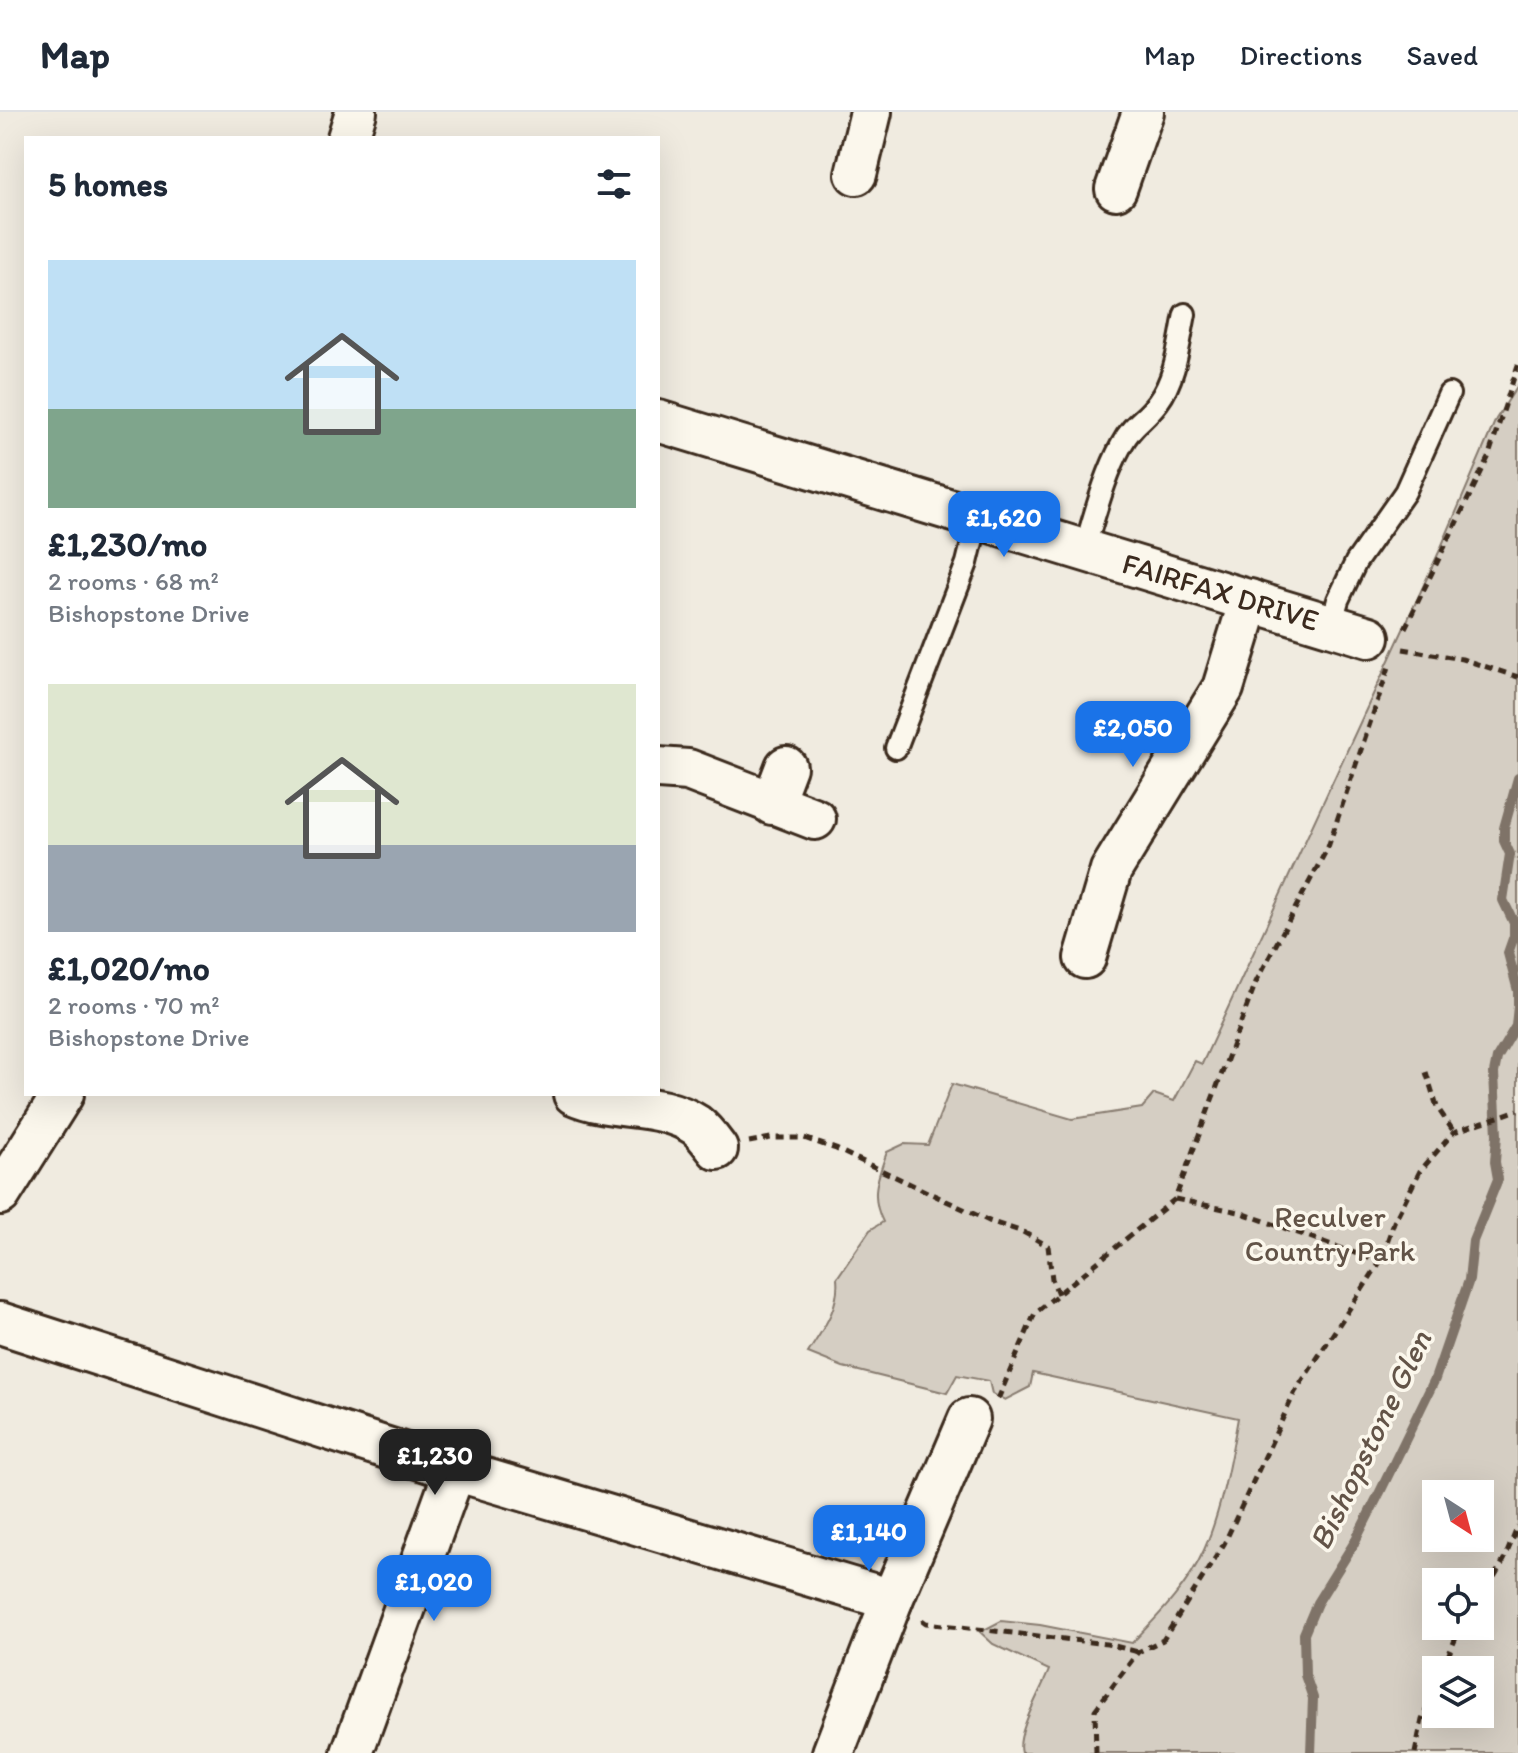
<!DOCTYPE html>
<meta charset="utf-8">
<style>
body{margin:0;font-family:Itim,sans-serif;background:#f2f2f3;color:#1f2937;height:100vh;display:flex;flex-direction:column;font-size:30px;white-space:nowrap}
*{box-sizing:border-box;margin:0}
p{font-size:26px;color:#747a83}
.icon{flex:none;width:44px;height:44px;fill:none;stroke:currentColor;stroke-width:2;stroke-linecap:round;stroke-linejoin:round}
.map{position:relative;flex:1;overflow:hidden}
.sheet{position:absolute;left:24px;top:24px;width:636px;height:960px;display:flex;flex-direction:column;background:#fff;border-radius:0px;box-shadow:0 8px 32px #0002}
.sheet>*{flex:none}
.needle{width:52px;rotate:144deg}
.controls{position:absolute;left:1422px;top:1368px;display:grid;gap:16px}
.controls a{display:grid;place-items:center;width:72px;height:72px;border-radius:0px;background:#fff;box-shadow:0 8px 32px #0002;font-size:40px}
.price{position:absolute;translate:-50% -68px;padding:0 18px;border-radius:16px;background:#1a73e8;color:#fff;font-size:26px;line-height:52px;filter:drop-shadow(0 2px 4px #0008)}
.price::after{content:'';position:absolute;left:50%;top:48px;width:24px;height:18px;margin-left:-12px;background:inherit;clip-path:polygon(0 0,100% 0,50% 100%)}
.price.active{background:#222;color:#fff}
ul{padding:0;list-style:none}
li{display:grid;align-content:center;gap:16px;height:424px;padding:0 24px}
li span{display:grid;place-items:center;height:248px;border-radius:0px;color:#555}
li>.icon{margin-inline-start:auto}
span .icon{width:144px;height:144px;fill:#fffc;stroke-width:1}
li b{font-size:34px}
h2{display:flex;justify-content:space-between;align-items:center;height:96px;padding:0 24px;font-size:34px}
header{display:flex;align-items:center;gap:48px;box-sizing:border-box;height:112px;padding:0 40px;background:#fff;border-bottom:2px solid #e0e1e3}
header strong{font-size:38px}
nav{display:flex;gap:44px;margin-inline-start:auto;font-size:28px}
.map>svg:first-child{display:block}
.green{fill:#d5cec3;stroke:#887c70;stroke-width:2;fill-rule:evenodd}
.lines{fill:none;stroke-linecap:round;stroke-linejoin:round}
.stream{stroke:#7f7367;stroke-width:10}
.service-casing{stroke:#3b2a1e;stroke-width:26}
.minor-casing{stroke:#3b2a1e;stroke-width:46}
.path{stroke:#3b2a1e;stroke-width:5;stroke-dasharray:8 6;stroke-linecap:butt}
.service{stroke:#fbf7ec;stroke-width:20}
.minor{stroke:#fbf7ec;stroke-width:40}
.labels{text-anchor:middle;stroke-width:7;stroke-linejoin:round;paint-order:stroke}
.street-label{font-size:30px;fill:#3b2a1e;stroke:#fbf7ec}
.park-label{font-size:30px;fill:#625347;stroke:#fbf7ec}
.water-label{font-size:32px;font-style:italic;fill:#635448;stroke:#fbf7ec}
</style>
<header>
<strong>Map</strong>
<nav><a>Map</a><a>Directions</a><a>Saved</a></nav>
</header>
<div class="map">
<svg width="1518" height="1641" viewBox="0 0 1518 1641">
<rect width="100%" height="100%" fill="#f0ebe0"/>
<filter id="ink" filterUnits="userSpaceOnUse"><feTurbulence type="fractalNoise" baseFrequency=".0125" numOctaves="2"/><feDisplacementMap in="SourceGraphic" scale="16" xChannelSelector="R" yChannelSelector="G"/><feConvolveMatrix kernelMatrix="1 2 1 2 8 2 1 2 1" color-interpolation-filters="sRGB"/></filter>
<g filter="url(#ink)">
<path class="green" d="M1518,273V1641H1021C1015,1622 1042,1577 1049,1558L993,1532L980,1520L1001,1509L1040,1513L1132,1531C1159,1503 1188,1474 1204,1438C1222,1397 1230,1349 1238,1306L1033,1261L1030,1275L1005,1288L992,1282L989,1269L957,1263L947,1281L843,1255L808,1241C823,1217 840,1195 837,1166L870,1118L883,1110C870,1084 877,1067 887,1040L904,1032L928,1033L952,972L1072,1007L1142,996L1154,982L1174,989L1195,949L1202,952L1439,440L1496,307ZM1480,1382V1426H1436V1382ZM1436,1470H1480V1514H1436ZM1436,1558H1480V1602H1436Z"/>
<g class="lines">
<polyline class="stream" points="1311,1641 1313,1586 1305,1563 1304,1522 1317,1491 1353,1433 1380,1380 1435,1267 1469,1168 1473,1129 1498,1067 1495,1050 1497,1023 1494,961 1497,946 1516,914 1518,894 1518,879 1508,841 1514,824 1514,811 1503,788 1510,742 1504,729 1504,716 1518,666"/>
<g class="service-casing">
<g id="service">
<path d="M1084,438C1095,403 1104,365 1122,332C1133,311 1145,308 1158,290C1176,266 1179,231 1185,202"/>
<polyline points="1331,513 1338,488 1356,450 1405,380 1449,282"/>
<polyline points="896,636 967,451 978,406"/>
</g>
</g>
<g class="minor-casing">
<g id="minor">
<polyline points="348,26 356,0"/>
<polyline points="856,62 871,0"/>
<polyline points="1116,77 1143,0"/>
<path id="s1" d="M658,309L1369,525"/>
<polyline points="658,656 688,658 815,707"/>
<polyline points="772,692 786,655"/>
<polyline points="1085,846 1111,758 1223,576 1250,488"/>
<path d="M574,982C612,999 660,989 696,1013C704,1019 711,1029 717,1037"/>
<polyline points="0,1082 63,982"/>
<polyline points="0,1211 455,1358 892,1488"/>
<polyline points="352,1641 455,1358"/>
<polyline points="833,1641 892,1488 969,1307"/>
</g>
</g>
<g class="path">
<polyline points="1405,516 1488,346 1518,253"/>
<polyline points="1403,537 1462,547 1518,565"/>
<polyline points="1426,960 1437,995 1454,1020"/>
<polyline points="749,1030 771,1026 804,1026 836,1037 989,1109 1023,1120 1048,1134 1052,1167 1058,1182"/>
<polyline points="1175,1087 1239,1100 1380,1150"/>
<polyline points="998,1287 1035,1201 1175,1087 1256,870 1328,735 1389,555"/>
<polyline points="1480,1489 1504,1448 1518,1414"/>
<polyline points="922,1508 926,1511 1107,1532 1138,1540"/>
<polyline points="1442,1558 1461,1514"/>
<polyline points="1096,1641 1095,1598 1138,1540 1163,1528 1224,1432 1295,1280 1380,1150 1394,1110 1420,1059 1454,1020 1518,998"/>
<polyline points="1415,1641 1422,1608 1436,1573"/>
</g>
<use href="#service" class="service"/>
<use href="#minor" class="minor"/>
</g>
</g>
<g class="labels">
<g class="street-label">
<text dy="10" stroke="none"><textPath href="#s1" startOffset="588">FAIRFAX DRIVE</textPath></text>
</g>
<g class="park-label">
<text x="1330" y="1115">Reculver<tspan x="1330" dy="34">Country Park</tspan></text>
</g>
<g class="water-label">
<text transform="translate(1370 1328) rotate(-64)" y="11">Bishopstone Glen</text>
</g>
</g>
</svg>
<div class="controls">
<a><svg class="needle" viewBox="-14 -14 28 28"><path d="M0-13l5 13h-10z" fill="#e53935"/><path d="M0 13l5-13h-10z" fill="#747a83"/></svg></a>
<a><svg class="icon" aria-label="locate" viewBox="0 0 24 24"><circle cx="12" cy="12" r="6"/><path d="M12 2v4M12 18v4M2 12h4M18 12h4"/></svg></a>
<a><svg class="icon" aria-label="layers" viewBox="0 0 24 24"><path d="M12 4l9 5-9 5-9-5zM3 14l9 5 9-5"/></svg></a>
</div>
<b class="price" style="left:1004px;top:447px">£1,620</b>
<b class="price" style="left:1133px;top:657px">£2,050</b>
<b class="price active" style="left:435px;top:1385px">£1,230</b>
<b class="price" style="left:869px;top:1461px">£1,140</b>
<b class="price" style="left:434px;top:1511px">£1,020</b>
<section class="sheet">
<h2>5 homes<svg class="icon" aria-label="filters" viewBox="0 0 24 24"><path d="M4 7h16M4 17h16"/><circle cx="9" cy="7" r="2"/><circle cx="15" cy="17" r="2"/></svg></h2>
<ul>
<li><span style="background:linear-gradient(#bfe0f5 60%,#7fa58c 0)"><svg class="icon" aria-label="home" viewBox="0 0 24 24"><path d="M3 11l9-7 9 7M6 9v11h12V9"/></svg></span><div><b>£1,230/mo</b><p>2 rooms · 68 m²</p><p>Bishopstone Drive</p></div></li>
<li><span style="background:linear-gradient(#dfe7d0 65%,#9aa5b1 0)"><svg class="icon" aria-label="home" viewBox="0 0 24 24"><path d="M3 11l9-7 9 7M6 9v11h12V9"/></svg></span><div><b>£1,020/mo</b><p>2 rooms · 70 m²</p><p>Bishopstone Drive</p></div></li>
</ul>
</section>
</div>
